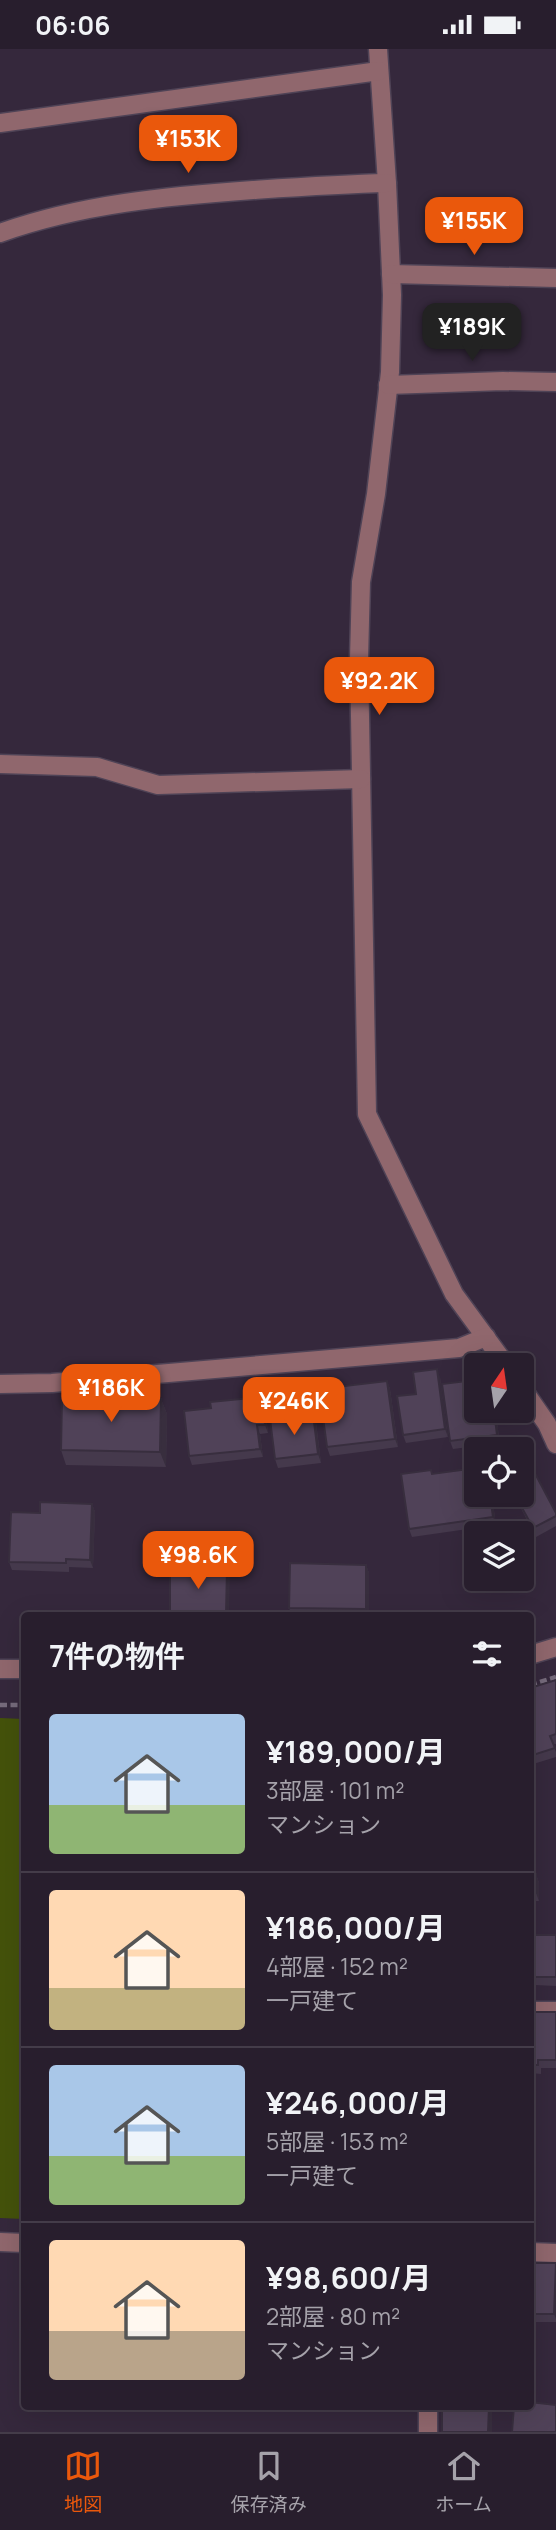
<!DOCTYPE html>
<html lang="ja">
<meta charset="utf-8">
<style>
body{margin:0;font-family:Manrope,"Noto Sans JP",sans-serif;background:#302735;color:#f1f3f6;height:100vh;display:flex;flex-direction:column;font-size:26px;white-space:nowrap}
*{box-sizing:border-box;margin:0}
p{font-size:23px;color:#a5a2aa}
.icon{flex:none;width:38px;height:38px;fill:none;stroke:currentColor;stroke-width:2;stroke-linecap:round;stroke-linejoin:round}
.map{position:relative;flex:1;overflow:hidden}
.panel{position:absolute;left:21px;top:1563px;width:513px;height:798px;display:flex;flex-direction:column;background:#281e2d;border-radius:7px;box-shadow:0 7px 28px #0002,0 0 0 2px #443c49}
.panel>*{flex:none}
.needle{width:46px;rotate:13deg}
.fabs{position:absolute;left:464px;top:1304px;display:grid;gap:14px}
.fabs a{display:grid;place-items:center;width:70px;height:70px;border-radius:7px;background:#281e2d;box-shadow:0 7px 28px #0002,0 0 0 2px #443c49;font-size:35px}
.price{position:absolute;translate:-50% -60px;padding:0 16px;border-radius:14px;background:#ea580c;color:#fff;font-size:23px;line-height:46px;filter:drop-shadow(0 2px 4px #0008)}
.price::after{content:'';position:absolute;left:50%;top:42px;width:21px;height:16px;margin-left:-10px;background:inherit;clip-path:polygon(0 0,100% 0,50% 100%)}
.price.on{background:#222;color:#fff}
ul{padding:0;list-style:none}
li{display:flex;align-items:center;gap:21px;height:175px;padding:0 28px}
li+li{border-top:2px solid #443c49}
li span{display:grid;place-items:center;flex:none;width:196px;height:140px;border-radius:7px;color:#555}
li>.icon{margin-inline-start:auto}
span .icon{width:84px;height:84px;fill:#fffc;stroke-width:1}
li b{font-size:30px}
h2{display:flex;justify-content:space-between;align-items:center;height:84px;padding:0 28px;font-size:30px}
.status{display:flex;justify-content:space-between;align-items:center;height:49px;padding:0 35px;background:#281e2d;direction:ltr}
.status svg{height:19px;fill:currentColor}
.dock{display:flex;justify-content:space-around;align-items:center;height:98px;border-top:2px solid #443c49;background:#281e2d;font-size:19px;color:#a5a2aa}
.dock a{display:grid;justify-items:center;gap:4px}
.dock .on{color:#ea580c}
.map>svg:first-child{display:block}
.green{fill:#44520b}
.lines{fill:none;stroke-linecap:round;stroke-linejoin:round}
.minor-casing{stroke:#4f4356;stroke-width:21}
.path{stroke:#766b7c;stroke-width:4.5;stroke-dasharray:7 3.5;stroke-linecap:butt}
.minor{stroke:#90676d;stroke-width:18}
.wall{fill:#45394c}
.shaded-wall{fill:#382e3e}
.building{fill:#504258;stroke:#382e3e;stroke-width:2}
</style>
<div class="status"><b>06:06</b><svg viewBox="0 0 49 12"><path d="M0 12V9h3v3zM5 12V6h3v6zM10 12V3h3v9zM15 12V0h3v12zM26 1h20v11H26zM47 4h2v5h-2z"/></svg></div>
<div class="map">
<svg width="556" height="2383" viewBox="0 0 556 2383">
<rect width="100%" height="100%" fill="#35283c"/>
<polygon class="green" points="0,1669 24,1670 24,2170 0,2169"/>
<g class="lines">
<g class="minor-casing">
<g id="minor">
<polyline points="378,0 387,134 392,246 390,323 376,445 361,533 359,610 367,1065 454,1245 506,1316"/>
<polyline points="0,74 379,22"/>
<path d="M0,184C81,155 168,147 253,141C298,138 342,135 387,134"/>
<polyline points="391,225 556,229"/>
<polyline points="388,336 503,332 556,333"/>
<polyline points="0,715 97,718 158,736 361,730"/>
<polyline points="0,1335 52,1334 459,1299 486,1288"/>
<polyline points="522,1339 547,1375 556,1395"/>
<polyline points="530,1606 556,1598"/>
<polyline points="0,1620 24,1620"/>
<polyline points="530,1962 556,1962"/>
<polyline points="0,2193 24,2194"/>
<polyline points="530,2203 556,2204"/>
<polyline points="428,2383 428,2357"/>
</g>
</g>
<g class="path">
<polyline points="530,1636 556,1628"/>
<polyline points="0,1656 24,1656"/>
</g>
<use href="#minor" class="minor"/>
</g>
<g class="wall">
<polygon points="440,1328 448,1388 406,1394 403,1386 416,1345"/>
<polygon points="387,1332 390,1340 398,1398 330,1407 327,1398"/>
<polygon points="262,1348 265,1356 268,1384 260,1385 263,1408 192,1416 189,1407 211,1359"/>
<polygon points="161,1350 167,1365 166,1418 66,1416 61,1401"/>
<polygon points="313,1365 316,1373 321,1414 278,1419 275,1410"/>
<polygon points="496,1367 500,1394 453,1400 450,1392"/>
<polygon points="492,1446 496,1476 412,1488 409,1480"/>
<polygon points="514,1446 522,1446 556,1464 556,1477 536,1488"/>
<polygon points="92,1455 95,1463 93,1519 69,1518 69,1523 12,1521 9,1513 40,1464"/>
<polygon points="366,1516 369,1524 369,1566 292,1566 289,1559"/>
<polygon points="556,1631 556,1695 553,1695 556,1703 556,1708 530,1716 530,1639"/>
<polygon points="530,1825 536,1825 539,1834 539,1852 534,1852 534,1873 530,1873"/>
<polygon points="530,1886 556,1886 556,1937 535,1936 532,1928 532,1915 530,1915"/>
<polygon points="530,1963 556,1963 556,2019 541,2019 541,2025 530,2024"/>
<polygon points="530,2214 556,2215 556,2273 530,2273"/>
</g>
<g class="shaded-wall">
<polygon points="437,1320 440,1328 448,1388 445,1380"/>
<polygon points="387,1332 390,1340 398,1398 395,1390"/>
<polygon points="262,1348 265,1356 268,1384 265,1376"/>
<polygon points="161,1350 167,1365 166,1418 160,1403"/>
<polygon points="494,1362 496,1367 500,1394 497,1386"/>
<polygon points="313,1365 316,1373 321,1414 318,1405"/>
<polygon points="257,1376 260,1385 263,1408 260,1400"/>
<polygon points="490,1446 492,1446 496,1476 493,1468"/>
<polygon points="92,1455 95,1463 93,1519 90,1511"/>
<polygon points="366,1516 369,1524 369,1566 366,1560"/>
<polygon points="227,1519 230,1527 229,1566 226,1566"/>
<polygon points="536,1825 539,1834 539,1852 536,1844"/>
<polygon points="531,1844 534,1852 534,1873 531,1865"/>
<polygon points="556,2215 556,2270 554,2265"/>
<polygon points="489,2357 492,2357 492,2383 488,2383"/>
</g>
<g class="building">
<polygon points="437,1320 445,1380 403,1386 397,1347 416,1345 413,1323"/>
<polygon points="475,1331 476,1362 494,1362 497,1386 450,1392 442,1335"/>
<polygon points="387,1332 395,1390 327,1398 319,1340"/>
<polygon points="62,1348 161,1350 160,1403 61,1401"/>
<polygon points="262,1348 265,1376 257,1376 260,1400 189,1407 184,1362 211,1359 210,1353"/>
<polygon points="313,1365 318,1405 275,1410 270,1370"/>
<polygon points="529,1413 556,1464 556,1467 533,1479 515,1446 522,1446 522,1417"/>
<polygon points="476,1419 476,1446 490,1446 493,1468 409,1480 401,1425 431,1421 432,1425"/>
<polygon points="40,1453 92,1455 90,1511 66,1510 66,1514 9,1513 11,1463 40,1464"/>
<polygon points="290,1514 366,1516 366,1560 289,1559"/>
<polygon points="170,1518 227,1519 226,1566 170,1566"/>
<polygon points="556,1631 556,1685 550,1687 555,1699 530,1707 530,1639"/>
<polygon points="530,1825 536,1825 536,1844 531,1844 531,1865"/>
<polygon points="530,1886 556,1886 556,1928 532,1928"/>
<polygon points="530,1963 556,1963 556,2011 538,2011 538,2016 530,2016"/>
<polygon points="530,2214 556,2214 554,2265 530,2265"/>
<polygon points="530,2353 556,2356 556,2383 512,2383 514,2357 530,2357"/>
<polygon points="442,2357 489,2357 488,2383 442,2383"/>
</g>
</svg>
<div class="fabs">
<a><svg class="needle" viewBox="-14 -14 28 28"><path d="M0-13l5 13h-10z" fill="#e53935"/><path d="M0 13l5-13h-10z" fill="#a5a2aa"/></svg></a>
<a><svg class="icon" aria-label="locate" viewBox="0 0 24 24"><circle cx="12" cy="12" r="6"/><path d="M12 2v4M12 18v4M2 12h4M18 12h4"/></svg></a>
<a><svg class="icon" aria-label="layers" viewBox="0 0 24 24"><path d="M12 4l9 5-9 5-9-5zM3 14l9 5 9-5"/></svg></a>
</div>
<b class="price" style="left:188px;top:126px">¥153K</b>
<b class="price" style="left:474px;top:208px">¥155K</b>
<b class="price on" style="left:472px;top:314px">¥189K</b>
<b class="price" style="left:379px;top:668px">¥92.2K</b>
<b class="price" style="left:111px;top:1375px">¥186K</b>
<b class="price" style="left:294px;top:1388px">¥246K</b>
<b class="price" style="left:198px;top:1542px">¥98.6K</b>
<section class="panel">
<h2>7件の物件<svg class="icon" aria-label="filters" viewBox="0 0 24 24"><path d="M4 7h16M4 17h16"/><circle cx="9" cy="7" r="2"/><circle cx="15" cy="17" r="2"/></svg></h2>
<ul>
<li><span style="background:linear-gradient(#a9c7e8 65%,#8fb573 0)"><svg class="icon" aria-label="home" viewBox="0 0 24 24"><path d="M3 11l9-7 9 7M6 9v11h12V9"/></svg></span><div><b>¥189,000/月</b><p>3部屋 · 101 m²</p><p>マンション</p></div></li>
<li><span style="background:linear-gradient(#ffd9b3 70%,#c2b280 0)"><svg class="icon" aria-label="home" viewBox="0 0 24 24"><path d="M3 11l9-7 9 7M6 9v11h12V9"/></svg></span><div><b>¥186,000/月</b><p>4部屋 · 152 m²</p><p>一戸建て</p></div></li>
<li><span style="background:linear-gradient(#a9c7e8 65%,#8fb573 0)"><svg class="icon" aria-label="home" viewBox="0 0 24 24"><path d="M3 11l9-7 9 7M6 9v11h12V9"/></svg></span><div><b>¥246,000/月</b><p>5部屋 · 153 m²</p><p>一戸建て</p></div></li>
<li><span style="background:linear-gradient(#ffd9b3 65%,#b9a48a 0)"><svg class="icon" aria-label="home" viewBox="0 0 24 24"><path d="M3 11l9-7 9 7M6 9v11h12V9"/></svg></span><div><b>¥98,600/月</b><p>2部屋 · 80 m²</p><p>マンション</p></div></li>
</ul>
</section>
</div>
<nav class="dock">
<a class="on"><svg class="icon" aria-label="map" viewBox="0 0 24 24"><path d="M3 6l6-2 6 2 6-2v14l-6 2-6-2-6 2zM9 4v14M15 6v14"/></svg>地図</a>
<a><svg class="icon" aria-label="saved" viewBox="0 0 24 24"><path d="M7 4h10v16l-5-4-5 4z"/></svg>保存済み</a>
<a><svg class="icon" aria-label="home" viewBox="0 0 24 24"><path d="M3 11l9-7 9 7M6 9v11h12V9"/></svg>ホーム</a>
</nav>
